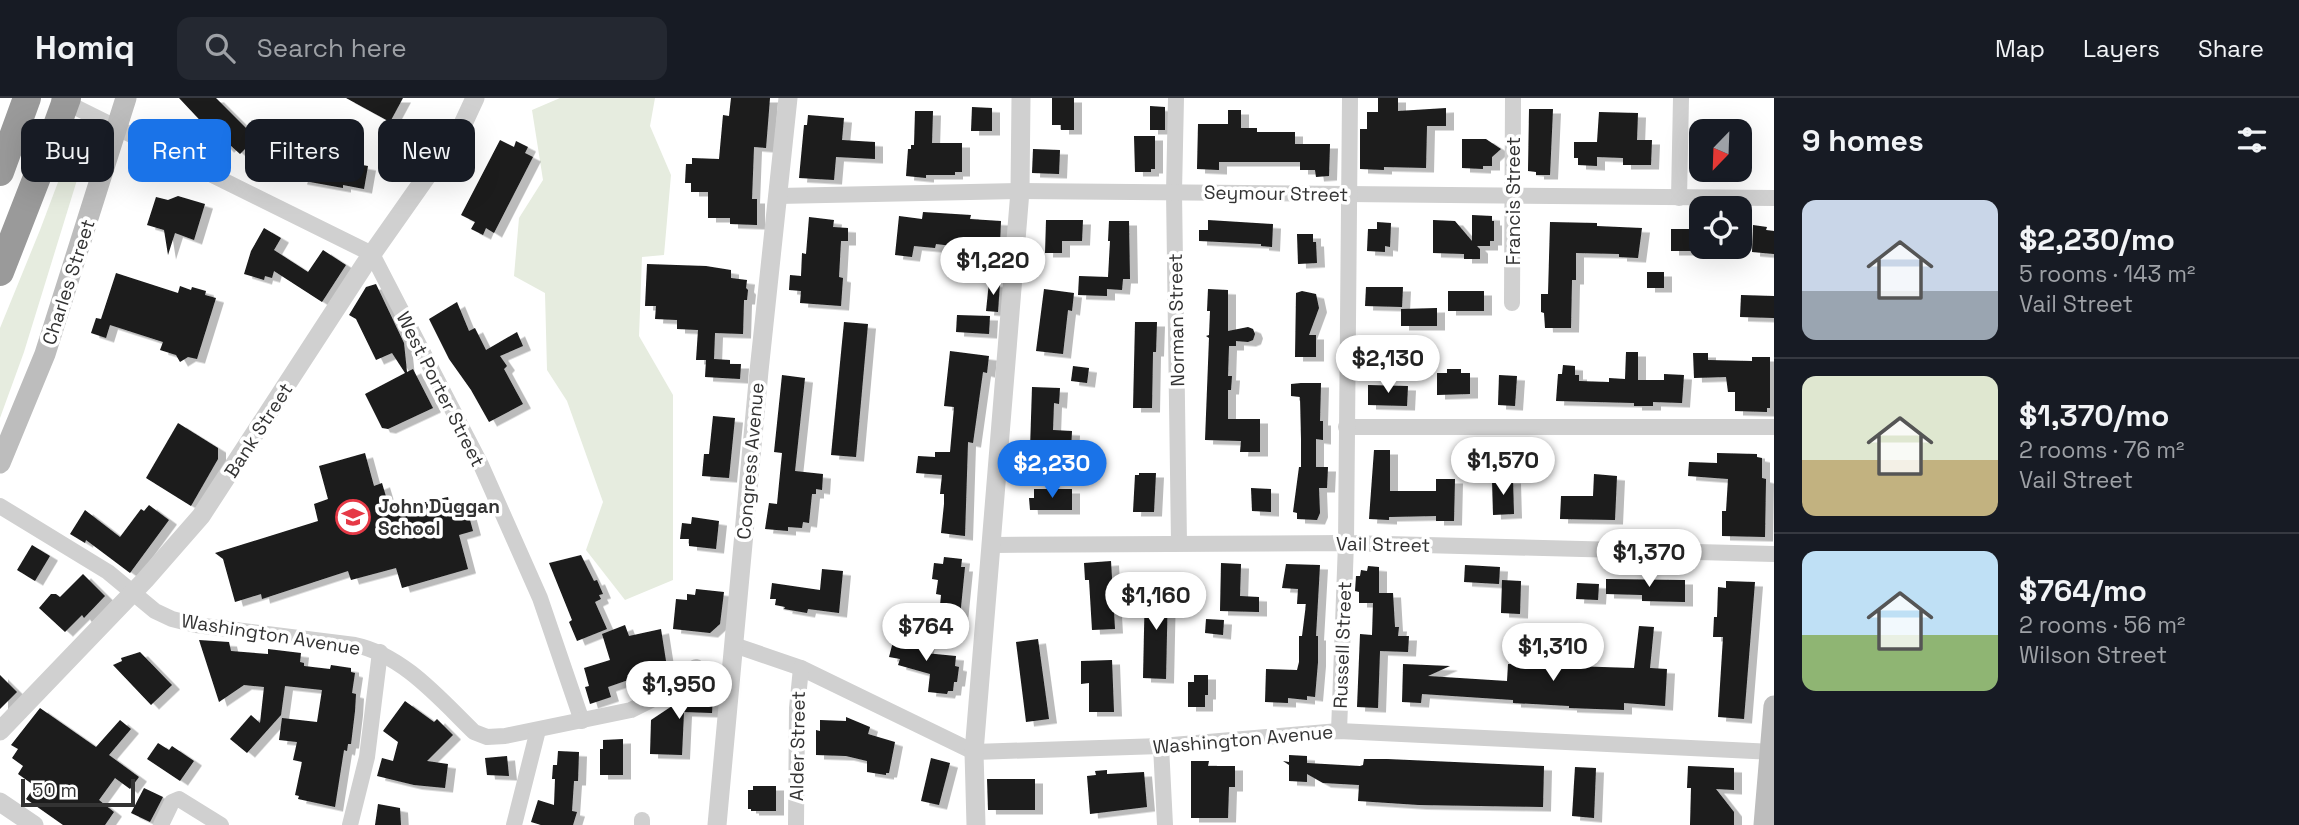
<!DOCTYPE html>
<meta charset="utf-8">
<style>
body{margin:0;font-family:"Space Grotesk",sans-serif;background:#242831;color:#f1f3f6;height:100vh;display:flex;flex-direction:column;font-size:26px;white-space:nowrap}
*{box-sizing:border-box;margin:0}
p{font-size:23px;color:#9ea1a6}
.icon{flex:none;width:38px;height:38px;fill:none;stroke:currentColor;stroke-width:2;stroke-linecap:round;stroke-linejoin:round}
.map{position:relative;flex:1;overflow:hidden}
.sheet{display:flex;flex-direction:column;background:#171b24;width:525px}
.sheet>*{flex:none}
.hud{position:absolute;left:21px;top:21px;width:665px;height:63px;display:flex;gap:14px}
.needle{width:46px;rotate:203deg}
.controls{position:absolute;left:1689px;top:21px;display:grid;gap:14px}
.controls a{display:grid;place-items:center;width:63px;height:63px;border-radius:14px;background:#171b24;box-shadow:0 7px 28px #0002;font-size:35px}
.scale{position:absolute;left:21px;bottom:18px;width:114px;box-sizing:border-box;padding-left:7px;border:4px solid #333;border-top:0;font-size:19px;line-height:24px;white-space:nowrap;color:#333;-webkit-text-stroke:5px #fff;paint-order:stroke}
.price{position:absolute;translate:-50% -60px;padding:0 16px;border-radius:24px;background:#fff;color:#222;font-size:23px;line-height:46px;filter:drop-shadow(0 2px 4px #0008)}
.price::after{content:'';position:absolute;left:50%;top:42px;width:21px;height:16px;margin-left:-10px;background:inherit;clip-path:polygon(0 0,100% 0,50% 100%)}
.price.on{background:#1a73e8;color:#fff}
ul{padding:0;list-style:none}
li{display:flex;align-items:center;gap:21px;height:175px;padding:0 28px}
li+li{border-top:2px solid #363941}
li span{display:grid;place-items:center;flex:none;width:196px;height:140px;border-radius:14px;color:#555}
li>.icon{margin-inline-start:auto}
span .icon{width:84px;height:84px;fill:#fffc;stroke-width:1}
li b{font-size:30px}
h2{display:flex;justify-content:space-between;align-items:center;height:84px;padding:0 28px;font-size:30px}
.tag{padding:0 24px;border-radius:14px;background:#171b24;box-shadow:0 7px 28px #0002;font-size:24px;line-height:63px}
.tag.on{background:#1a73e8;color:#fff}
header{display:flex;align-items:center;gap:42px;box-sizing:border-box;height:98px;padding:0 35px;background:#171b24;border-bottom:2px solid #363941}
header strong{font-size:33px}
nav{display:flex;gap:38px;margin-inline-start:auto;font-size:24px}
.search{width:490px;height:63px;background:#242831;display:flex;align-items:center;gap:18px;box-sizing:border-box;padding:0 24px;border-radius:14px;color:#9ea1a6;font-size:26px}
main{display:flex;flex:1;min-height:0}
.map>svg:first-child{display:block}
.green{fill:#e6ecdf}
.building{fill:#1a1a1a;filter:url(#shadow)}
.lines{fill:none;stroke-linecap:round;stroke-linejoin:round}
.minor{stroke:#d0d0d0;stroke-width:16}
.tertiary{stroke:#d0d0d0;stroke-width:19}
.secondary{stroke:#bdbdbd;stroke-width:21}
.motorway{stroke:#9a9a9a;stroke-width:28}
.motorway-bridge{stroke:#9a9a9a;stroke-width:28}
.labels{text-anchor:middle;stroke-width:7;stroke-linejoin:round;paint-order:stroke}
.street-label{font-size:19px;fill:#333;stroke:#fff}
.poi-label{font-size:19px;font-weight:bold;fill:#333;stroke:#fff;text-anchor:start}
</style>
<header>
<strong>Homiq</strong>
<div class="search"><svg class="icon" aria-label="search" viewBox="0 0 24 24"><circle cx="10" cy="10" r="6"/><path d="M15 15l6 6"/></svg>Search here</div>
<nav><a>Map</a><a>Layers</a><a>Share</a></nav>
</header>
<main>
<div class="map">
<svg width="1774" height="727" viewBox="0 0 1774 727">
<defs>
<filter id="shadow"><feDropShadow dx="8" dy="4.5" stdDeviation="0" flood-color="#0004"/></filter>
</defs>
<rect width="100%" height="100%" fill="#fff"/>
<g class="green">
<polygon points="560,0 655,0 650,28 671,77 664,157 642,159 639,238 673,297 673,482 625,502 586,452 603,404 567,303 547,272 545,195 514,178 519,120 543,82 532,12"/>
<polygon points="72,47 85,56 24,254 0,320 0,230 40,132"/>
</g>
<g class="building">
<polygon points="179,0 216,0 256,40 240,56 230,47 226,50"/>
<polygon points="346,0 403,0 390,24"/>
<polygon points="731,0 770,0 766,50 754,49 752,101 757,101 757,127 730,126 730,120 708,120 708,94 691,94 691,85 685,85 686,66 692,66 692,60 719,61 723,17 729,18"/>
<polygon points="1052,0 1074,0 1074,32 1061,32 1061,27 1052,27"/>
<polygon points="1378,0 1398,0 1398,13 1446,10 1446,28 1427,28 1426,70 1384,69 1384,72 1360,71 1360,31 1367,31 1367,14 1378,14"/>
<polygon points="1150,8 1165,9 1165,32 1150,32"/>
<polygon points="972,9 992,10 992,33 971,33"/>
<polygon points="1529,11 1553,11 1550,77 1536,77 1536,74 1528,73"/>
<polygon points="1228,12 1241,12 1241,30 1257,30 1257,34 1295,34 1295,46 1330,46 1329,78 1316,79 1315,72 1300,72 1300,64 1219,64 1219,72 1197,71 1198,26 1228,26"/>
<polygon points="915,13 933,13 932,45 962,45 962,74 955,74 955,77 926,77 926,80 906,78 908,51 911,51 911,47 914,47"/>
<polygon points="1599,14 1638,15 1637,42 1652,42 1651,67 1623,67 1623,60 1597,59 1597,68 1578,67 1578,60 1574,60 1574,44 1597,44"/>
<polygon points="808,17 844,20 842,42 875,44 875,61 836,59 834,82 799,80 804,27 807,27"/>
<polygon points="1134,38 1155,38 1155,71 1151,71 1151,74 1135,74"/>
<polygon points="1462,41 1486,41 1501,51 1492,59 1492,68 1483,68 1483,71 1462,70"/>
<polygon points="500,42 514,49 516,43 528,49 525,55 533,59 494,135 486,130 483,137 471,131 475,124 461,117"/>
<polygon points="1033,51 1060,52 1059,76 1032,75"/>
<polygon points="284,53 304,57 305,53 347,61 346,64 368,68 364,91 343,87 343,90 299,82 300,79 280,75"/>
<polygon points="178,98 205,106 194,142 175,135 168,157 164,132 147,127 156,99 168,102"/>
<polygon points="923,114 971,117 970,121 1001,123 1000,146 996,145 996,150 988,150 988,152 974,152 973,162 960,161 961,149 936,146 935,150 914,148 912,159 895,157 899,118 922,121"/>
<polygon points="1472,117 1492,118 1492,123 1494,123 1494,143 1490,143 1490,148 1477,148 1480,151 1480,161 1464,161 1464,156 1433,155 1433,122 1455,123 1472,143"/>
<polygon points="809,119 834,122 833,129 848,130 848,143 841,143 839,179 843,180 841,208 800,205 801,193 789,192 790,177 801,178 802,155 806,156"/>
<polygon points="1046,122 1083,122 1082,143 1062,143 1062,155 1045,155"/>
<polygon points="1208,122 1273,126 1272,149 1261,148 1261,146 1199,143 1199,132 1208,132"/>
<polygon points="1109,123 1129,123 1130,181 1123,181 1122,192 1107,191 1107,198 1078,197 1079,178 1108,179 1110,143 1108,143"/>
<polygon points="1377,124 1391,125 1390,149 1385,148 1385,154 1367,153 1368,131 1377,131"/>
<polygon points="1550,124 1597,125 1597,128 1642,130 1638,160 1619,159 1619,156 1576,155 1576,182 1572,182 1571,230 1545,230 1544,215 1541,214 1541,196 1548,196"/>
<polygon points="1753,127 1767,129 1766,132 1774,133 1774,156 1752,154"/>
<polygon points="264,130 281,140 274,152 308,174 323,152 346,167 322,204 274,173 272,180 265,178 264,182 244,176 251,153"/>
<rect x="1671" y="131" width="30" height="22"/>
<polygon points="1297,136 1313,136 1313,144 1316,144 1317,165 1298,166"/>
<polygon points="647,166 706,168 731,172 731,180 747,182 746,190 748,192 747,202 744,202 743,236 715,235 714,261 730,262 730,266 741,266 740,281 705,279 706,262 696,262 698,232 677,231 677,222 655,221 656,208 645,208"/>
<rect x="1647" y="174" width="17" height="16"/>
<polygon points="116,175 178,195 180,188 191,192 192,189 206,193 205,197 216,200 197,261 188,259 180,264 176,257 160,252 163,244 110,227 106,240 91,235 96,220 101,221"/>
<polygon points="989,184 1000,185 998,214 986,213"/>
<polygon points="376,186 404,245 407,274 413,271 433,310 388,331 382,330 365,296 405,275 392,255 376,262 356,221 349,217 366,189"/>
<polygon points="1366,189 1403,189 1402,209 1365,208"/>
<polygon points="1044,191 1074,195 1072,213 1068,212 1063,256 1036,253"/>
<polygon points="1208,191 1228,192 1228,233 1248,229 1253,231 1255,236 1253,242 1248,244 1236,243 1236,248 1229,248 1228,278 1232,278 1231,292 1228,292 1228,321 1260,321 1260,354 1240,354 1241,343 1205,342 1209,240 1206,238 1209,237 1210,213 1207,213"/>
<polygon points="1302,193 1316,196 1319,210 1309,237 1316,237 1316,259 1295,259 1296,195"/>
<rect x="1448" y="193" width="36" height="20"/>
<polygon points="1741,197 1774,198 1774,220 1740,219"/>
<polygon points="457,204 469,233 475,230 486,252 517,234 523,248 500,258 507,268 504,271 523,306 489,324 471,292 449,261 429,221"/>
<polygon points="1437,210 1437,228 1401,228 1401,211"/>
<polygon points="957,217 990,218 989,236 956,234"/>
<polygon points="844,224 868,226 856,359 831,357"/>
<polygon points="1135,224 1157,224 1156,254 1153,254 1152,310 1133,310"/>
<polygon points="950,253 989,258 987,275 983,274 973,345 968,344 965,438 941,435 944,406 944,396 940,396 942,377 916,375 918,358 935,359 935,354 950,354 954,309 944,308"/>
<polygon points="1626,254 1638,254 1638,282 1664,282 1664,276 1684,277 1682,305 1653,304 1653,308 1634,308 1634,305 1556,303 1558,276 1562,276 1563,267 1575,268 1575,277 1579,277 1579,283 1609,284 1609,280 1625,281"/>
<polygon points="1693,255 1708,255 1708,262 1752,263 1752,259 1770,259 1770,310 1767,310 1767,314 1735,313 1735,294 1728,294 1726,279 1694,280"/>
<polygon points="1073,268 1089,270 1087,285 1071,283"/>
<polygon points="1447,271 1461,271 1461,275 1470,275 1470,296 1437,297 1437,275 1447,275"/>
<polygon points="782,277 805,280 795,373 823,376 822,392 816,391 816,396 812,396 809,425 803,424 802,430 788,429 788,433 765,431 769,405 777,406 782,355 774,354"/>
<polygon points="1499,277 1517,278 1515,308 1498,307"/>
<polygon points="1301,285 1321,285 1320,323 1323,323 1323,342 1316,341 1316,369 1328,369 1327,390 1319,390 1320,415 1317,422 1297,421 1297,415 1293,414 1299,369 1301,369 1301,341 1300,299 1291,298 1291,286"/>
<polygon points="1368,287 1408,288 1407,308 1368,307"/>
<polygon points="1032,289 1060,290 1059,306 1054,305 1053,332 1072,333 1071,353 1030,351"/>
<polygon points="713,318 735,320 729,380 702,378 704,356 709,356"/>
<polygon points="178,325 218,350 218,361 191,408 146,380"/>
<polygon points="1515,351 1537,352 1537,367 1515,367"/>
<polygon points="1374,352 1390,352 1390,393 1436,393 1436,381 1455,381 1454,423 1436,423 1436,418 1389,419 1389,422 1369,421"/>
<polygon points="365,355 374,388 382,385 390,412 448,399 451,411 466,407 473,433 459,437 468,471 402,490 396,470 351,482 348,473 262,501 261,496 235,504 223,461 215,455 318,423 314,406 328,401 319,368"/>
<polygon points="1717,355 1757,356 1757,359 1762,360 1762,380 1766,381 1765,439 1722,438 1722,413 1726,413 1728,381 1688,378 1689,364 1717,365"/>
<polygon points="1139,375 1156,375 1154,414 1133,414 1135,377 1139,377"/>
<polygon points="1594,376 1617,378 1615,422 1560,421 1561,398 1593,398"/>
<polygon points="1513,381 1514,416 1493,417 1492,382"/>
<polygon points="1251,390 1271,391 1271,414 1252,413"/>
<polygon points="1034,391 1072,391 1072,412 1030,412 1029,400 1034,400"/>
<polygon points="149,407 169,422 130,475 86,442 85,445 70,436 85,412 120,439 141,411 144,413"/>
<polygon points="692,419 719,423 716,451 689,448 689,441 680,441 682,425 691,426"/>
<polygon points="32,447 50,458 35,483 17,472"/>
<polygon points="581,457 594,483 597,482 603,496 599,497 601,501 595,504 607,531 577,543 569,524 572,522 549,465"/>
<polygon points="944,459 962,461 961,469 965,469 960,519 957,519 956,529 938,527 941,497 936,496 938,482 932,481 934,465 943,466"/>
<polygon points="1111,463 1115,531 1092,532 1089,482 1085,482 1084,465"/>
<polygon points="1221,465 1241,466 1240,498 1259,499 1259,514 1220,513"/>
<polygon points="1286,466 1320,467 1316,538 1318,538 1318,564 1315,599 1307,598 1307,602 1288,600 1288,605 1265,604 1266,571 1297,572 1299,564 1299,538 1302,538 1306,506 1297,506 1298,491 1282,490"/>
<polygon points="1465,467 1500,469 1499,486 1464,484"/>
<polygon points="1368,468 1379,469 1379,495 1393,495 1395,529 1399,529 1398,538 1409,538 1408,554 1380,553 1378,610 1357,609 1360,536 1372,537 1373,505 1359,505 1359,494 1355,493 1356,478 1360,478 1361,472 1367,473"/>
<polygon points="822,471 843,473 839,515 808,511 807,515 784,511 785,509 775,507 776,501 770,501 772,485 820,492"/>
<polygon points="83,476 105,498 84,520 82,517 65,534 39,510 51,496 56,496 60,499"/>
<polygon points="1606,481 1685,482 1685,504 1642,503 1642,497 1606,496"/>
<polygon points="1502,482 1521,483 1520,516 1501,515"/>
<polygon points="1726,483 1755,484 1744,621 1718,619 1723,539 1713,539 1714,519 1717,519 1718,489 1726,490"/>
<polygon points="1577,485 1599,486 1598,502 1576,501"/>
<polygon points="1145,487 1168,488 1166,581 1143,580"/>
<polygon points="696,491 724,494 720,526 710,535 673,531 676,501 687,502 687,496 695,497"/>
<polygon points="1206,521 1224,522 1223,537 1205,535"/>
<polygon points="625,527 629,538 661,531 666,563 635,571 637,579 608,589 611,599 590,606 585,589 589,588 584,570 610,562 602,536"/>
<polygon points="1639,528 1654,529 1650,570 1667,571 1665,608 1624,605 1624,612 1569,610 1569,608 1513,605 1513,602 1422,596 1421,605 1402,604 1403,566 1450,568 1428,578 1507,583 1508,566 1634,570"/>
<polygon points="895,536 927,545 925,555 956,558 955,568 959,569 957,584 954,584 953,593 948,593 947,596 928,594 930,576 898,567 900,561 889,559"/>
<polygon points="1038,541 1049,621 1026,624 1016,544"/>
<polygon points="199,542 229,544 231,553 268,556 268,551 301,555 300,564 304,565 304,568 330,571 331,567 351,570 351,574 355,575 352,595 356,596 355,613 351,646 348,646 347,653 344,652 335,709 298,701 299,698 295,697 302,664 293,662 297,644 279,642 282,620 317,624 322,592 285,588 281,617 247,655 230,641 251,617 260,625 264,589 244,587 219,604"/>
<polygon points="140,554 172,587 151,607 113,567 122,563 121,560"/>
<polygon points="1112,562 1114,614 1089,614 1089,585 1081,586 1081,563"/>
<polygon points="0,577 17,594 0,611"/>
<polygon points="1194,577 1208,577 1208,597 1205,597 1205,609 1188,609 1188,584 1194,584"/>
<polygon points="714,580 712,615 684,614 682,657 650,656 651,622"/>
<polygon points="405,603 434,624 437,621 453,637 427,663 448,666 445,690 414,687 377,678 382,660 393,663 398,644 383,633"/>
<polygon points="40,610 96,649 120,622 131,631 109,657 139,679 130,691 115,680 99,702 114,714 105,727 63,727 26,701 35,688 18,676 23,668 12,660 18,651 11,647"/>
<polygon points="846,619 870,629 868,636 895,644 889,675 886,675 886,677 867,674 867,663 846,658 816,657 816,632 820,633 820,622 846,623"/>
<polygon points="623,641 623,677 600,677 600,651 603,651 603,642"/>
<polygon points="158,645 169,652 172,648 194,663 180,683 147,661"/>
<polygon points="558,653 579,654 578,683 574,683 572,713 577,714 573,727 541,727 531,724 538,702 554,707 555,681 552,681 553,667 557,667"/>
<polygon points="1289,657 1307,658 1307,665 1360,668 1363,667 1364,661 1387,661 1544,668 1543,709 1419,707 1358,703 1359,687 1323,685 1307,676 1307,684 1289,683 1289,667 1283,663 1289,664"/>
<polygon points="507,658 509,678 487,677 485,660"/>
<polygon points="931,660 950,665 939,707 921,703"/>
<polygon points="1191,663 1209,663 1208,668 1235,668 1235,689 1229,689 1228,720 1191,720"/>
<polygon points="1688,668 1734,670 1734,692 1716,691 1734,714 1734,727 1690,727 1691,690 1687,690"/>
<polygon points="1575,669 1596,670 1594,720 1572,718"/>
<polygon points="1107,672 1107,676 1144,674 1147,709 1090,716 1087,678 1096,677 1095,673"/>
<polygon points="987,681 1035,681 1035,712 988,712"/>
<polygon points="753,688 776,688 776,713 751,713 751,711 748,711 748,692 753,692"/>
<polygon points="144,690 163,699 150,724 131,715"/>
<polygon points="378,706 400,710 401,727 375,727"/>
</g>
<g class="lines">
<g class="minor">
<polyline points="1176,0 1174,94 1179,445"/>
<polyline points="59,1 372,156 481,367 540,500 582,623"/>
<polyline points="778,98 1020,93 1774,100"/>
<polyline points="1679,100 1681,0"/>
<polyline points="1512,205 1513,0"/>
<polyline points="1346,329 1774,329"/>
<path d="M0,408L108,474L155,513L172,521L196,527L355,547C403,557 440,601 474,634L487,639L505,638L631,612L651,602L696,569"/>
<polyline points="993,447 1346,445 1774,456"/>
<polyline points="734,547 801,570 974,654 1161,648 1339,633 1774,654"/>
<polyline points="1339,633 1346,445 1350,0"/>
<polyline points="1161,648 1165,727"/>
<polyline points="161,727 172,704 179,701 221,727"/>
<polyline points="350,727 367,659 380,554"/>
<polyline points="514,727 538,632"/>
<polyline points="642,727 642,722"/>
<polyline points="796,727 797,610 801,570"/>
</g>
<g class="tertiary">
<polyline points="0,633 145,482 201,418 365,166 462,28 475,0"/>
<polyline points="0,704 34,727"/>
<polyline points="717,727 759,273 788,0"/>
<polyline points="976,727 974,654 1020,93 1021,0"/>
</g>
<g class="secondary">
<polyline points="0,365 45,256 126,0"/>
<polyline points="1764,727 1774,608"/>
</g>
<g class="motorway">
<polyline points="0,74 27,0"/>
<polyline points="0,174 55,33"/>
</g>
<polyline class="motorway-bridge" points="55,33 67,0"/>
</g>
<defs>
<g id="school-ring" transform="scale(1.75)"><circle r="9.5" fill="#fff" stroke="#e63946" stroke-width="1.5"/><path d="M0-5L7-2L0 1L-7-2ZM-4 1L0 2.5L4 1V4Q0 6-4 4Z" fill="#e63946"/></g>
</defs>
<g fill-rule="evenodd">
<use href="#school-ring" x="353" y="419"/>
</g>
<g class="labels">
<g class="street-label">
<text transform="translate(1276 95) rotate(1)" y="7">Seymour Street</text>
<text transform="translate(1513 103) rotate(-90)" y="7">Francis Street</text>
<text transform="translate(68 184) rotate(-72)" y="7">Charles Street</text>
<text transform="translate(1176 222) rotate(-91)" y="7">Norman Street</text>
<text transform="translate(441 291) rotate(63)" y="7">West Porter Street</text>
<text transform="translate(258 332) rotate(-57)" y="7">Bank Street</text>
<text transform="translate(750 363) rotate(-85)" y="7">Congress Avenue</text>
<text transform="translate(1383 446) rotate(1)" y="7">Vail Street</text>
<text transform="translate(271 536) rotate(9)" y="7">Washington Avenue</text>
<text transform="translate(1342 547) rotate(-88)" y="7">Russell Street</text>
<text transform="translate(1243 641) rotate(-5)" y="7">Washington Avenue</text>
<text transform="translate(797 648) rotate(-89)" y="7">Alder Street</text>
</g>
<g class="poi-label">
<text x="378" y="415">John Duggan<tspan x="378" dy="22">School</tspan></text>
</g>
</g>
</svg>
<div class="controls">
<a><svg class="needle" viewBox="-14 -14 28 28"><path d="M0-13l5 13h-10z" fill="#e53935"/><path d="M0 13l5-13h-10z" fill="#9ea1a6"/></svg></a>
<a><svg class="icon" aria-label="locate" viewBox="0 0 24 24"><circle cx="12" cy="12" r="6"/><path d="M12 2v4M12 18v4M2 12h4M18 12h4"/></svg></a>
</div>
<div class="scale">50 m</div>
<b class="price" style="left:993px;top:199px">$1,220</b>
<b class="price" style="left:1388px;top:297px">$2,130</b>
<b class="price" style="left:1503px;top:399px">$1,570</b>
<b class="price on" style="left:1052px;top:402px">$2,230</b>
<b class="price" style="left:1649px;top:491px">$1,370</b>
<b class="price" style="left:1156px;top:534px">$1,160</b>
<b class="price" style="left:926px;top:565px">$764</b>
<b class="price" style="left:1553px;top:585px">$1,310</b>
<b class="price" style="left:679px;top:623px">$1,950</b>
<div class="hud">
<a class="tag">Buy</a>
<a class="tag on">Rent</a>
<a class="tag">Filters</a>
<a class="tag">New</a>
</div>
</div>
<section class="sheet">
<h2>9 homes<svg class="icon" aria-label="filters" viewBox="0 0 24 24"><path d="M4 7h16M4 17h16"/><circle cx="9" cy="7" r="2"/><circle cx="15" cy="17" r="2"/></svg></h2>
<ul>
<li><span style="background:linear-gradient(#c9d6e8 65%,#9aa5b1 0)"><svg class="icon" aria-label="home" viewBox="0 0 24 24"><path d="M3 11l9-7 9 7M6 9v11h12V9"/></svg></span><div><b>$2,230/mo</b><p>5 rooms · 143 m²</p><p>Vail Street</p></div></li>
<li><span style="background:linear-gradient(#dfe7d0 60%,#c2b280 0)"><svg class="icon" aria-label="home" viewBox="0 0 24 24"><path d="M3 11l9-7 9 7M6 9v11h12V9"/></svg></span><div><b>$1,370/mo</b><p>2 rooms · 76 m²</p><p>Vail Street</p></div></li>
<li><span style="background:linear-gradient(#bfe0f5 60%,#8fb573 0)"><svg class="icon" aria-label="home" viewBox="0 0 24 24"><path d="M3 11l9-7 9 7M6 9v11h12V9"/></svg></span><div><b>$764/mo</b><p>2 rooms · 56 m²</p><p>Wilson Street</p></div></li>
</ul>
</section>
</main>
